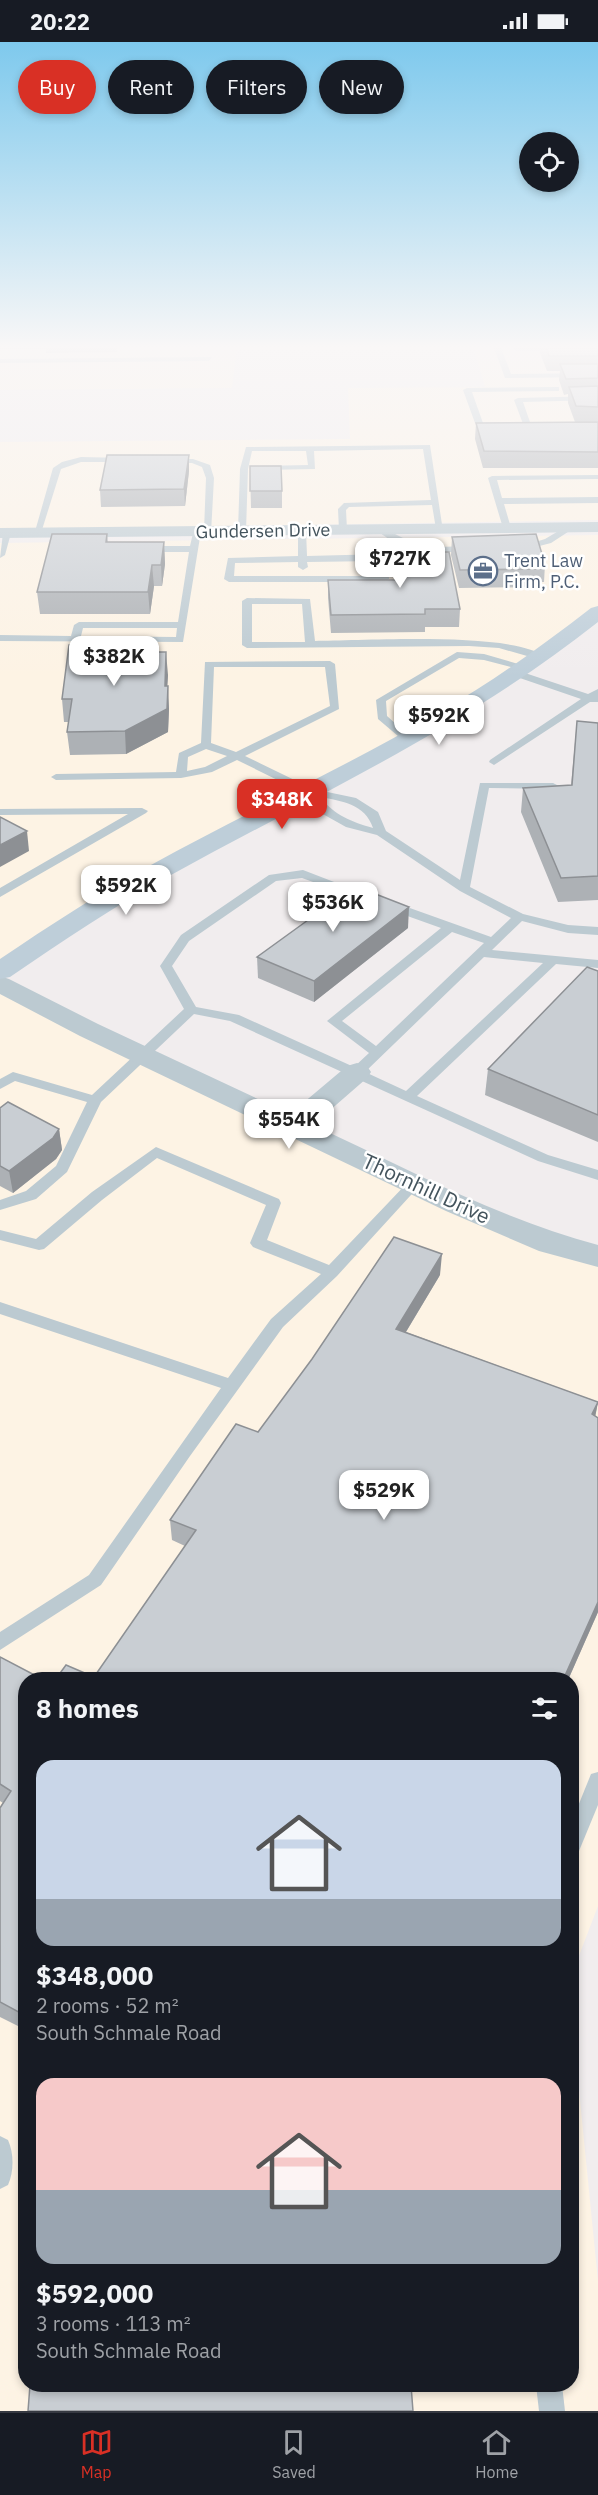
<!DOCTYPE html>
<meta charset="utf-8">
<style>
body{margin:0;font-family:"IBM Plex Sans",sans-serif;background:#242831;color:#f1f3f6;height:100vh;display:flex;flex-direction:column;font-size:22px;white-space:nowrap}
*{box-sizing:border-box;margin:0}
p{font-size:20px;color:#9ea1a6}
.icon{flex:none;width:33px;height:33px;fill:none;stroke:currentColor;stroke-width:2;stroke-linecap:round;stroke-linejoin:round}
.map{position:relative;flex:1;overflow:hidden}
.side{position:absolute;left:18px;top:1630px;width:561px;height:720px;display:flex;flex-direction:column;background:#171b24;border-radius:24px;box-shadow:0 3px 9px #0003}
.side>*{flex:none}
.hud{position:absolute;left:18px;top:18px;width:562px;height:54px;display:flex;gap:12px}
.tools{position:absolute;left:519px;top:90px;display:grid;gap:12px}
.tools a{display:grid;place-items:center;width:60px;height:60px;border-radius:50%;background:#171b24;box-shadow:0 3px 9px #0003;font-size:30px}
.price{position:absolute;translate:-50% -51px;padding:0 14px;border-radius:12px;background:#fff;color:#222;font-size:20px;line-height:39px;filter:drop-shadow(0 2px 3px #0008)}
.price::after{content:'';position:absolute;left:50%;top:36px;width:18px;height:14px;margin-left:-9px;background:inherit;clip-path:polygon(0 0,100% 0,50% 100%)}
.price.active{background:#d93025;color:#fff}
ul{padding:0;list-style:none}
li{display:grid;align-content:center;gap:12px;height:318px;padding:0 18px}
li span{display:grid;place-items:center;height:186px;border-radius:18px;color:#555}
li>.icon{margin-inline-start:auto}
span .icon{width:108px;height:108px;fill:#fffc;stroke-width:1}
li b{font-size:26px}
h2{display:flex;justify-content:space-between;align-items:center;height:72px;padding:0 18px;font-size:26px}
.chip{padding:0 21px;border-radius:27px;background:#171b24;box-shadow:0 3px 9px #0003;font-size:21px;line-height:54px}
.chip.active{background:#d93025;color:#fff}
.status{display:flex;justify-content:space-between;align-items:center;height:42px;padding:0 30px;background:#171b24;direction:ltr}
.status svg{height:16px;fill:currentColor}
.dock{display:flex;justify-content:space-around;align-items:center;height:84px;border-top:2px solid #363941;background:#171b24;font-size:16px;color:#9ea1a6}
.dock a{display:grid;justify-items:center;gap:3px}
.dock .active{color:#d93025}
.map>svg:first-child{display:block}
.commercial{fill:#fdf3e4}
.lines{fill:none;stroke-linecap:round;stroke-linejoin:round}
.service{fill:#bccad1;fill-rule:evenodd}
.minor{fill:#bccad1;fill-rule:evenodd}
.secondary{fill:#beced9;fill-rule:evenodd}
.wall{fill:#adb1b5}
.shaded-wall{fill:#8d9094}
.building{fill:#c9ced3;stroke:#8d9094;stroke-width:1.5}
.labels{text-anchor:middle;stroke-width:5;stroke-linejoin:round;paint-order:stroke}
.far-street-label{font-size:18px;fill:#44545d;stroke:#fff}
.far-service-label{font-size:18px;fill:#4e5e75;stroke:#fff;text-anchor:start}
.street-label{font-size:21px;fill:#44545d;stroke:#fff}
</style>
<div class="status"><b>20:22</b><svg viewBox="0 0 49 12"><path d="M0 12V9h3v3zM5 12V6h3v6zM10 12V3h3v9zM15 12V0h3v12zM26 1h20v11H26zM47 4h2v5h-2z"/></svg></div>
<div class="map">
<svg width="598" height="2369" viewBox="0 0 598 2369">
<rect width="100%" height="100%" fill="#f1edee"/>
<g class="commercial">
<polygon points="0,303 237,303 232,346 0,348"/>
<polygon points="473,303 598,303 598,478 0,488 0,400 350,397 348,346 485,345"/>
<polygon points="598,493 598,564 520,630 0,921 0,501"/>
<polygon points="0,952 402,1145 598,1218 598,1864 572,1932 572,1638 26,1638 26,2343 572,2343 572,1978 598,2239 598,2369 0,2369"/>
</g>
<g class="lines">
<g class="service">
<polygon points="493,303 500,303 511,332 598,331 598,335 505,336"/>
<polygon points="511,303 598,305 598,309 516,309"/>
<polygon points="212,315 209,319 0,321 0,317"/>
<polygon points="556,345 559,345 559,349 472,350 483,381 479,383 475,381 463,348 467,346"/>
<polygon points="598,354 598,358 523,360 531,383 545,383 546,385 542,387 525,387 514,358 518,356"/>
<polygon points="430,403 443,489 436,487 432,463 349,465 346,468 347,488 343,491 339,488 338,467 344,461 431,458 423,407 314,409 315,427 262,428 258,426 259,424 308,423 306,409 252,409 248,427 246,489 242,492 238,489 240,427 246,405"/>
<polygon points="81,415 125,416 129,418 125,420 81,420 61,427 41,491 34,493 53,426 62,420"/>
<polygon points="167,417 193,417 210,423 214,436 211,491 204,489 206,436 202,425 192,421 167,421"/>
<polygon points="598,433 598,437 497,438 502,456 598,455 598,461 504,462 511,486 507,489 503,486 488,436 492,434"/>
<polygon points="567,484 574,486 551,501 520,509 516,506 545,497"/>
<path d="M302,485L306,488L307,514L423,511L427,509C409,506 390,501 377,488L381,485L415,502L436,505L472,504L476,507L472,510H438L425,517L388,518L389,537L384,540H229L224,537L228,516L298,514V488ZM379,519V534H234L235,521L298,520V525L303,528L308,525L307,520Z"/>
<path d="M194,487L201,489L183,600L0,599V593L71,594L74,583L79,580H178L189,510H146L142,507L146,504H190ZM83,586H177L176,595L81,594Z"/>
<polygon points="7,488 11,491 5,513 0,516 3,491"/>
<path d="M247,556L310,557L315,599C362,599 512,589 546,615L541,618L499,606L469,604L247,606L242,603V559ZM252,562H302L305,600H252Z"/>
<polygon points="457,610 484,612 532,626 527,629 484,618 459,616 386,659 387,674 414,698 409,701 405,700 378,677 376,658"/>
<path d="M330,619L335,622L339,667L245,714L313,747L356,756L378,770L386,789L460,838L480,741H553L559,744L553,747L489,746L470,845L523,872L568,883L598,885V893L568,891L522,879L492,908L598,918V926L556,922L417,1054L548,1113L598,1128V1138L538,1119L230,979L194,972L101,1060L67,1130L36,1157L0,1168V1158L26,1149L56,1124L87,1060L15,1039L0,1047V1037L13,1030L92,1053L184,967L160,924L181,893L269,833L303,828L373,855L371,858H363L302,836L276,839L189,899L172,924L196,965L239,973L354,1025L369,1011L327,979L441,886L385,866V860H393L491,895L511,876L460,849L377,793L346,785L321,771L306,752L237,718L212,730L181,736L56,738L51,735L56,732L176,730L179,711L201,701L205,620ZM214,625H325L330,664L236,710L211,701ZM206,707L227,714L205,725L187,729L188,715ZM320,755C342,759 365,762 373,786C352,780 334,773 320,755ZM452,890L484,901L376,1004L342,979ZM484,915L543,921L406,1049L365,1030Z"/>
<polygon points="514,630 522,630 588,652 598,647 598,660 590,660 494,723 489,720 490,718 581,657 514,634"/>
<polygon points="142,766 148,769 146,771 0,855 0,846 128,772 0,773 0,767"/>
<polygon points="156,1105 279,1157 281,1161 267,1198 329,1223 409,1139 414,1137 421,1142 337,1234 283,1285 190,1414 101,1543 0,1608 0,1590 89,1533 221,1346 0,1272 0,1260 228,1336 271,1277 321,1232 253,1205 250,1201 266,1163 157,1116 102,1158 44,1207 39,1208 0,1198 0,1188 36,1197 92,1150"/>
<polygon points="598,1730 598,1763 579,1809 572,1812 572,1779 591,1732"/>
<path d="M0,2094L8,2098C14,2111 14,2130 8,2143L0,2147Z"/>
<polygon points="536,2343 562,2343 565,2369 539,2369"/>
</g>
<g class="minor">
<polygon points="598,480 598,490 0,496 0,486"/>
<path d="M0,934L9,937L98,982L290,1072L347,1024L357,1021L367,1024L371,1030L367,1036L313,1083C406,1126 499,1177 598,1203V1225L539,1209L446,1169L80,994L0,952Z"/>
</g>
<path class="secondary" d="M598,564V580C466,685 318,752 171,833C116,863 63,899 10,935L0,937V917C49,884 99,851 151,823C247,770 346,725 441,669C494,639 543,603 591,566Z"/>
</g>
<g class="wall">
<polygon points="0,303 118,303 117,310 46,311 46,307 0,307"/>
<polygon points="541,303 598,303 598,426 483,426 475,397 476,381 575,380 568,361 568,352 564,353 559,338 560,329 547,329 540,311"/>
<polygon points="250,424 282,449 282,466 251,466"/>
<polygon points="189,429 185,464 101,465 100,448"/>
<polygon points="107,492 108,500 164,500 165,522 162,544 154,544 150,572 40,572 37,550"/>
<polygon points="452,495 545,522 544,540 539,540 538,545 459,546 451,513"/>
<polygon points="399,510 460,567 459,585 425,585 425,590 331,591 328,556 328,538 399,538 398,528"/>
<polygon points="140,602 141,610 168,633 167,644 169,667 168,690 126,712 70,713 67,690 69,680 64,680 62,657"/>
<polygon points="577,679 598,681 598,858 558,860 521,770 523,746 571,743"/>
<polygon points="408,886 314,960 258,936 257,915"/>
<polygon points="598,929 598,1100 485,1053 488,1027"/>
<polygon points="0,1066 59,1087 62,1108 56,1117 13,1151 0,1144"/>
<polygon points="440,1233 406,1290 598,1360 595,1374 598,1376 598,1570 568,1638 55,1638 94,1635 185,1504 172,1498 170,1478 258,1390"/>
<polygon points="0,1615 26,1638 26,1988 0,1975 0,1765 3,1761 0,1759"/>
</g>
<g class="shaded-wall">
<polygon points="189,413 189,429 185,464 184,447"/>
<polygon points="164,500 165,522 162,544 161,523"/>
<polygon points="152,523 154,544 150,572 148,550"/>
<polygon points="166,610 168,633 166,667 168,644 169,667 168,690 126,712 125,689 165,644"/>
<polygon points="27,789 29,809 0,825 0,803"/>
<polygon points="409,865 408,886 314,960 314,939"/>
<polygon points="59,1087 62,1108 56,1117 13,1151 9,1129"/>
<polygon points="442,1212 440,1233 395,1308 396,1287"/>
<polygon points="598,1360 594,1381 592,1372"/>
<polygon points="598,1560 598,1570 568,1638 563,1638"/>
</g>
<g class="building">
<polygon points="545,303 598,303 598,314 549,314"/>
<polygon points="560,322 598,322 598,336 566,337"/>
<polygon points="598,344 598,365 576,364 569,345"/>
<polygon points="598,380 598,410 484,409 476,381"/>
<polygon points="107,413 189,413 184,447 100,448"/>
<polygon points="250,424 281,424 282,449 250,449"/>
<polygon points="52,492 107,492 106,500 164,500 161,523 152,523 148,550 37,550"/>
<polygon points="536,492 545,522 538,522 540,527 460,528 452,495"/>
<polygon points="399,510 449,510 460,567 425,567 425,572 331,573 328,538 403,538"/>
<polygon points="140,602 140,610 166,610 165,644 168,644 167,667 125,689 67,690 72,657 62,657 69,603"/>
<polygon points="577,679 598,681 598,834 561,836 523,746 572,743"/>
<polygon points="0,775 27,789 0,803"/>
<polygon points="355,844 409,865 314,939 257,915"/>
<polygon points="587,925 598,929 598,1073 488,1027"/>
<polygon points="8,1060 59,1087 53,1096 9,1129 0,1124 0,1066"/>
<polygon points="394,1195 442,1212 396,1287 598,1360 592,1372 598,1376 598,1560 563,1638 55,1638 66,1623 94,1635 196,1488 170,1478 236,1382 258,1390 312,1317"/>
<polygon points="0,1615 44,1638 26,1638 26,1974 0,1960 0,1766 11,1749 0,1742"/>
<polygon points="30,2343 411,2343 413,2369 28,2369"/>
</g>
<linearGradient id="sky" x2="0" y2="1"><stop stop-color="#7ec9ed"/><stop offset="0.48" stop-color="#f9f7f7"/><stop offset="1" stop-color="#f9f7f7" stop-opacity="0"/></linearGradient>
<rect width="598" height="635" fill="url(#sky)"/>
<defs>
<g id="office-ring" transform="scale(1.5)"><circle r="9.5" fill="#fff" stroke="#5c6f8a" stroke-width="1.5"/><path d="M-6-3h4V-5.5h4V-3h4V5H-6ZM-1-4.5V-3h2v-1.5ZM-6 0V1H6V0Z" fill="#5c6f8a"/></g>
</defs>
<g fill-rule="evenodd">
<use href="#office-ring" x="483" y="529"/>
</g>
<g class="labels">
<g class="far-street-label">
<text transform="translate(263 489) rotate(-1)" y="6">Gundersen Drive</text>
</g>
<g class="far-service-label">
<text x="504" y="525">Trent Law<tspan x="504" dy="21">Firm, P.C.</tspan></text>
</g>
<g class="street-label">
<text transform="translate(426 1147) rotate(25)" y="7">Thornhill Drive</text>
</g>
</g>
</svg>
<div class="tools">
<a><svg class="icon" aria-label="locate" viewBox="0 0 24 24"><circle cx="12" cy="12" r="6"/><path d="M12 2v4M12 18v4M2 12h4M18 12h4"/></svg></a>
</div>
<b class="price" style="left:400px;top:547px">$727K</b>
<b class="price" style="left:114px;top:645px">$382K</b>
<b class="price" style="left:439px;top:704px">$592K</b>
<b class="price active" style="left:282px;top:788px">$348K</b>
<b class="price" style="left:126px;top:874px">$592K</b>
<b class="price" style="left:333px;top:891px">$536K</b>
<b class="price" style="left:289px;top:1108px">$554K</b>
<b class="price" style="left:384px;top:1479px">$529K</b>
<div class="hud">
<a class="chip active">Buy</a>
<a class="chip">Rent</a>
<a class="chip">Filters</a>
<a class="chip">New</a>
</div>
<section class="side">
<h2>8 homes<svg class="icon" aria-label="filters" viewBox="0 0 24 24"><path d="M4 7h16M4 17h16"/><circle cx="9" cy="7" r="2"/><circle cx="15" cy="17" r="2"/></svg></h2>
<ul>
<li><span style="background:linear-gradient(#c9d6e8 75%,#9aa5b1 0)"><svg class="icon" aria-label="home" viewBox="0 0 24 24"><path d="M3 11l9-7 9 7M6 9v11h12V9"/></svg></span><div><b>$348,000</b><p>2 rooms · 52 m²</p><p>South Schmale Road</p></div></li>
<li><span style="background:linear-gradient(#f6c9c9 60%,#9aa5b1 0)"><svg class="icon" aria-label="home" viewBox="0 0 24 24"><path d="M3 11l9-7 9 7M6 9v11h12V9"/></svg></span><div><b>$592,000</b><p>3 rooms · 113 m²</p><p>South Schmale Road</p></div></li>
</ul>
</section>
</div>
<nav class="dock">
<a class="active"><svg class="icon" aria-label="map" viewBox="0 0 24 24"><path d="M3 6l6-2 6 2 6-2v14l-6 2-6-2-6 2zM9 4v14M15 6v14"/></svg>Map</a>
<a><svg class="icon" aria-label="saved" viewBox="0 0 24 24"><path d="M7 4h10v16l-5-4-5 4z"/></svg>Saved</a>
<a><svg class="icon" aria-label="home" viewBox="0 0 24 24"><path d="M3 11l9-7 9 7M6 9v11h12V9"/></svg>Home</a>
</nav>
